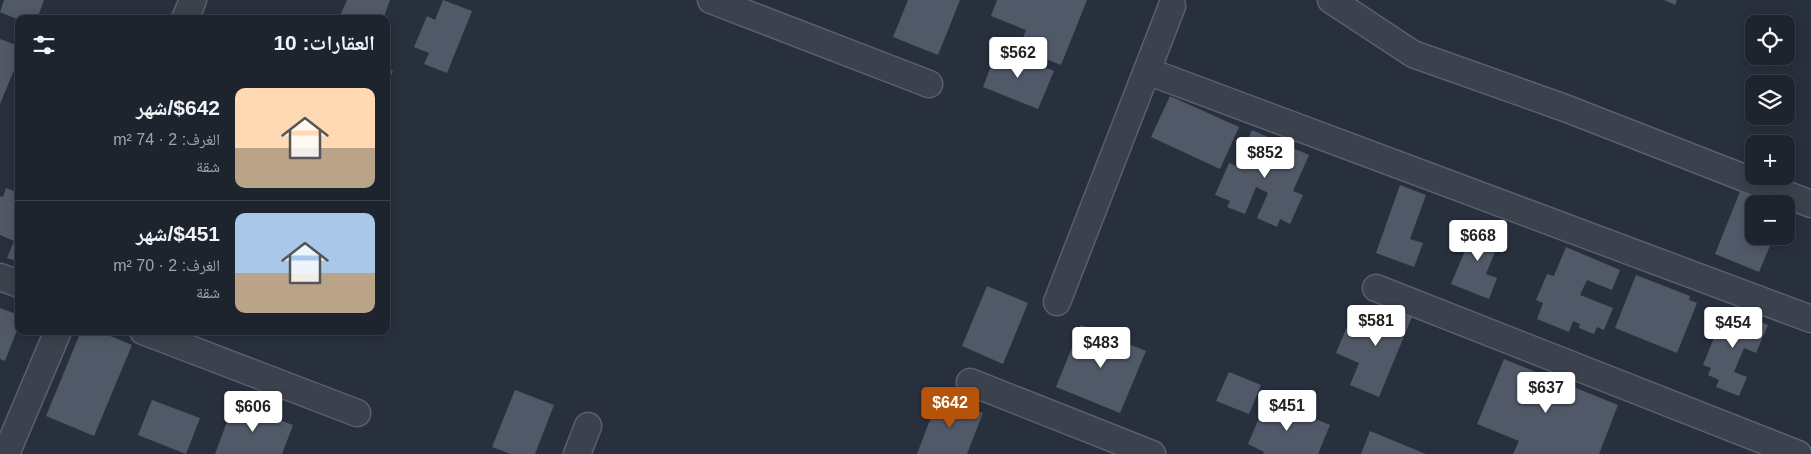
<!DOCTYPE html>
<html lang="ar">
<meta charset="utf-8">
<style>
body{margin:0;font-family:Arial,"Noto Naskh Arabic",sans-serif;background:#2b303a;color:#f1f3f6;direction:rtl;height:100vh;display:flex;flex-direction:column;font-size:19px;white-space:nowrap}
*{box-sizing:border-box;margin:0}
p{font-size:16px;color:#a1a4aa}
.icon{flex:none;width:28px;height:28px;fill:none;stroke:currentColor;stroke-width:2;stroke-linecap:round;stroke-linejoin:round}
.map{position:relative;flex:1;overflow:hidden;direction:ltr}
.side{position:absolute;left:15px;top:15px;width:375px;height:320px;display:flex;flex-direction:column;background:#1e242e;border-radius:10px;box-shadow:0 2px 12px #0003,0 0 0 1px #3c414a;direction:rtl}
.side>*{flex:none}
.controls{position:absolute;left:1745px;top:15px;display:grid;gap:10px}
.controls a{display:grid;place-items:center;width:50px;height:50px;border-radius:10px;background:#1e242e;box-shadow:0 2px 12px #0003,0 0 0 1px #3c414a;font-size:25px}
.price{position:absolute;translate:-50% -42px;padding:0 11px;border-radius:5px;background:#fff;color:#222;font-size:16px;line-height:32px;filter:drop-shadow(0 1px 2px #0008)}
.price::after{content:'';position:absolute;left:50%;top:30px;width:15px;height:11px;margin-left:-8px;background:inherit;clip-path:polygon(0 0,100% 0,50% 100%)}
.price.current{background:#b45309;color:#fff}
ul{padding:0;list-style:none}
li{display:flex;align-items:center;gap:15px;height:125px;padding:0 15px}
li+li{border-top:1px solid #3c414a}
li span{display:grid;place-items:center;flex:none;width:140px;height:100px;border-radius:10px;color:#555}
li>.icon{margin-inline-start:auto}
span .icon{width:60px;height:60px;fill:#fffc;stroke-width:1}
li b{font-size:21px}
h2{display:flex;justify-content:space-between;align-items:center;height:60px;padding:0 15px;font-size:21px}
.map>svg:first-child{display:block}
.building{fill:#515969}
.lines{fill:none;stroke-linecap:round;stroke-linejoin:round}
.minor-casing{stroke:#59606c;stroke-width:29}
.minor{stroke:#3b424e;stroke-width:26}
</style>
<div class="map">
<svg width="1811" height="454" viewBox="0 0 1811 454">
<rect width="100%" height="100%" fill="#28303e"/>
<g class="building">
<polygon points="4,0 44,0 37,19 19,20 0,12"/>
<polygon points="347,0 390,0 383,19 346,19 340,16"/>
<polygon points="443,0 472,11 447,73 424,64 429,53 414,47 427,16 435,20"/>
<polygon points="908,0 960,0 938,55 893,37"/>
<polygon points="997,0 1087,0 1061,65 1019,48 1026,30 991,16"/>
<polygon points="1664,0 1677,0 1675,5"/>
<polygon points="0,39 19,46 19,58 0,104"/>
<polygon points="998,48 1054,71 1038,109 983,87"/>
<polygon points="386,69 393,71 386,87"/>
<polygon points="1170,96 1239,127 1220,169 1151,137"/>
<polygon points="1252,130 1309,155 1293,191 1303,195 1290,224 1280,219 1277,227 1257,218 1268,193 1256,187 1245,214 1227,207 1230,201 1215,195 1229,163 1236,166"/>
<polygon points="1743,184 1787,204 1754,204 1754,236 1774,236 1759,272 1715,254"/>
<polygon points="1400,185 1426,195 1410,239 1423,243 1414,267 1376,253"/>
<polygon points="6,188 19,193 19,262 7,258 14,241 0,235 0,196 3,197"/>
<polygon points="1477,222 1503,232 1486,274 1497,278 1489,299 1451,284"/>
<polygon points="1566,247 1620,270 1612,290 1587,280 1580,295 1613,308 1604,330 1597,327 1594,334 1579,328 1580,324 1573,321 1569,332 1537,319 1543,303 1536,300 1547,274 1554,276"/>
<polygon points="1636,275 1690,296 1689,300 1697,303 1677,353 1615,328"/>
<polygon points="987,286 1028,303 1003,364 962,346"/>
<polygon points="1385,300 1414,312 1379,397 1350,385 1359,363 1336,353 1349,322 1372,331"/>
<polygon points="0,308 19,315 19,325 5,361 0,359"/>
<polygon points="1726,308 1768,325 1756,353 1744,348 1734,372 1747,377 1739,396 1716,387 1719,380 1708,375 1711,368 1703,365"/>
<polygon points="1081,325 1146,351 1120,413 1056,387"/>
<polygon points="81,331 98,331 132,345 94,436 46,416"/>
<polygon points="1504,359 1618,405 1599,454 1513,454 1519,441 1477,424"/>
<polygon points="1229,372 1261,385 1249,414 1216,401"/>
<polygon points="515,390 554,405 535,454 511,454 492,447"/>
<polygon points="939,396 983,413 967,454 917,454"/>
<polygon points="1267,399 1330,425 1318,454 1263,454 1264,452 1248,444"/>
<polygon points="152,400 200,418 186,454 138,435"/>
<polygon points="234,403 293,425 282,454 215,454"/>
<polygon points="1370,431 1426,454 1361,454"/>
</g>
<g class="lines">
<g class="minor-casing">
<g id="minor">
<polyline points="711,0 929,84"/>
<polyline points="1331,0 1413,54 1565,108 1811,204"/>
<polyline points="185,19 193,0"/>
<polyline points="1147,71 1811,319"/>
<polyline points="0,277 19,284"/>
<polyline points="1376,288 1798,454"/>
<polyline points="1057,302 1172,6"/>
<polyline points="143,331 357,413"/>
<polyline points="970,382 1152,454"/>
<polyline points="6,454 58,331"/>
<polyline points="577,454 588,426"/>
</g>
</g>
<use href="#minor" class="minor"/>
</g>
</svg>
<div class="controls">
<a><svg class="icon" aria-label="locate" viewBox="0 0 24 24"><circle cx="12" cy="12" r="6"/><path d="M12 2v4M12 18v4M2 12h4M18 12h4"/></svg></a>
<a><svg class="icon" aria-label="layers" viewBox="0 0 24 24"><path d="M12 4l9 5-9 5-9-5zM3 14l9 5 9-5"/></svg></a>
<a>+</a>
<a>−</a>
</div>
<b class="price" style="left:1018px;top:79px">$562</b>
<b class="price" style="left:1265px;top:179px">$852</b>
<b class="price" style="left:1478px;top:262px">$668</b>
<b class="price" style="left:1376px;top:347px">$581</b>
<b class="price" style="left:1733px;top:349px">$454</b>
<b class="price" style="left:1101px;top:369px">$483</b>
<b class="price" style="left:1546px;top:414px">$637</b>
<b class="price current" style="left:950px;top:429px">$642</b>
<b class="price" style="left:1287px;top:432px">$451</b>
<b class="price" style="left:253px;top:433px">$606</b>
<section class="side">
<h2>العقارات: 10<svg class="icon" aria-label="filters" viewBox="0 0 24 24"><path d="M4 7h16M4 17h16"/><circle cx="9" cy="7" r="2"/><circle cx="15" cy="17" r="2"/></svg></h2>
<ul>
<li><span style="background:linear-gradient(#ffd9b3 60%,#b9a48a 0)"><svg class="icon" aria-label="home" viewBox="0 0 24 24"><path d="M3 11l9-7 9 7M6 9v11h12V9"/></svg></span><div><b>$642/شهر</b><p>الغرف: 2 · 74 m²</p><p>شقة</p></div></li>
<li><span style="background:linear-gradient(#a9c7e8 60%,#b9a48a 0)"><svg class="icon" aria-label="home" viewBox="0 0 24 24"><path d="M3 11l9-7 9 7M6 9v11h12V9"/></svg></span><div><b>$451/شهر</b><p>الغرف: 2 · 70 m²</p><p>شقة</p></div></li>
</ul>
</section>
</div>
